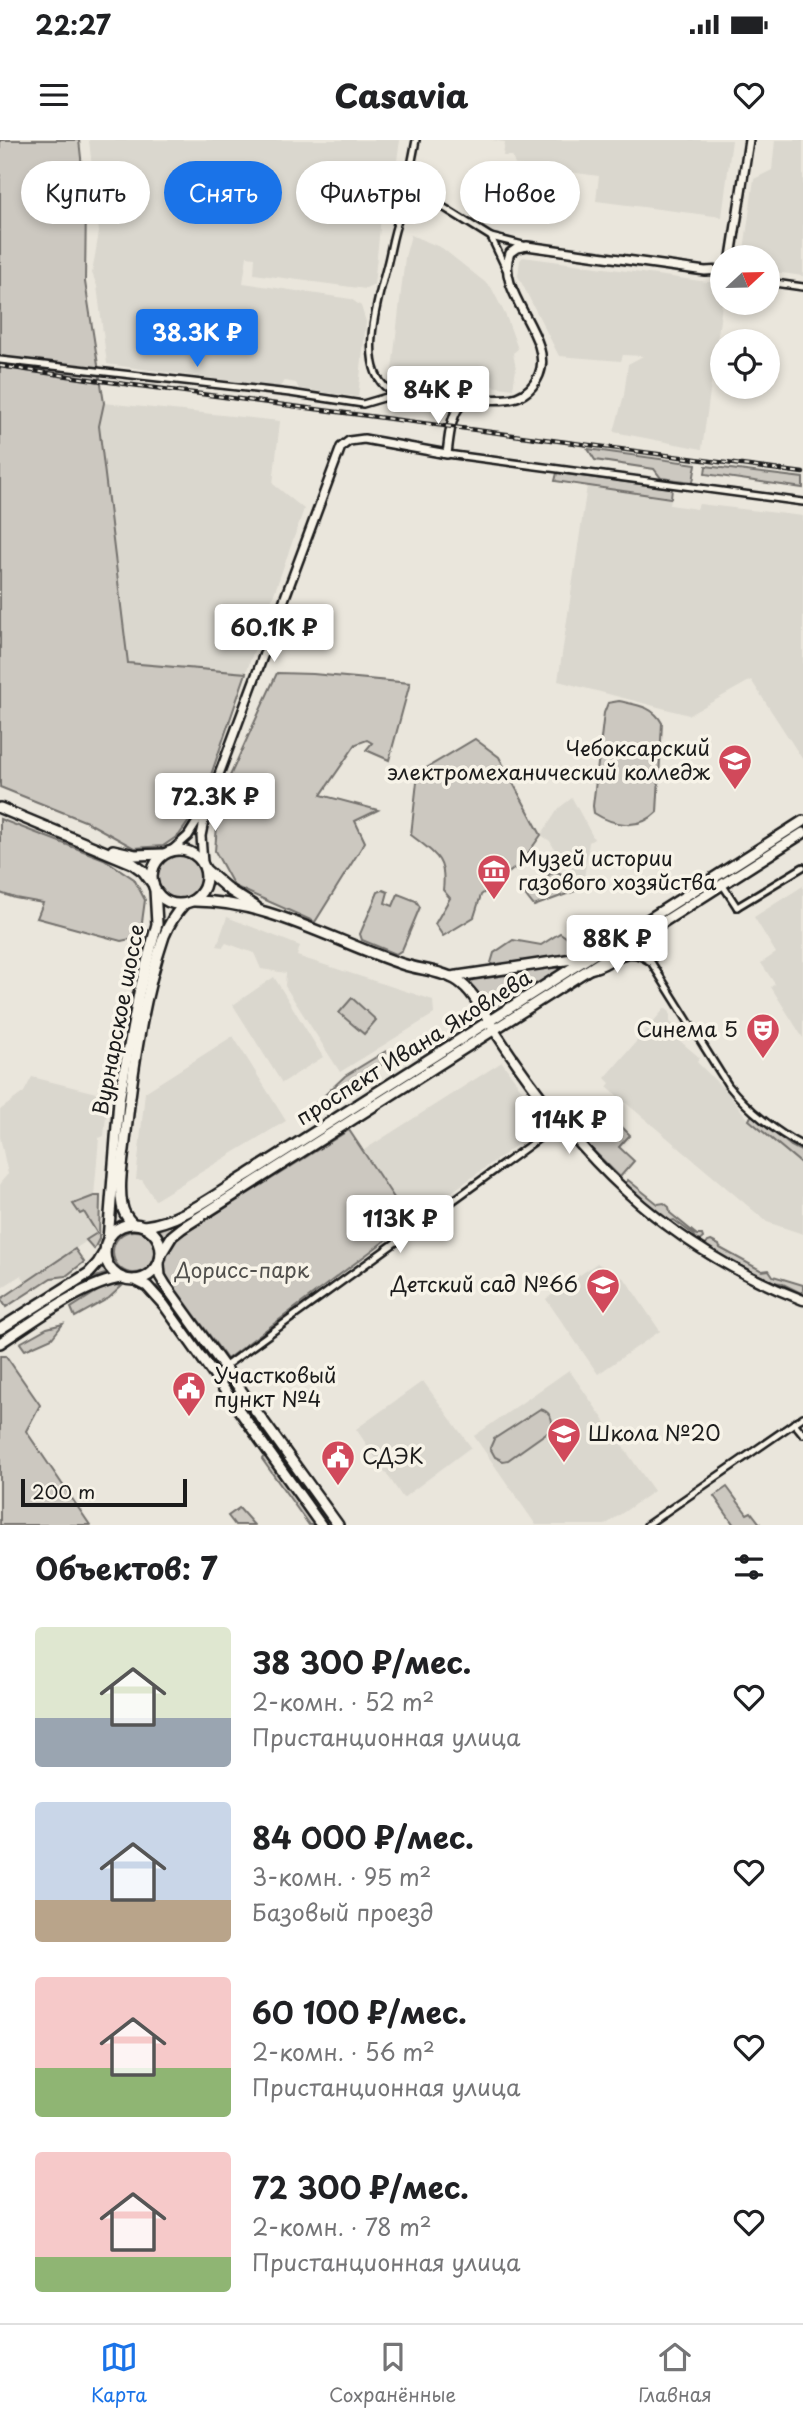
<!DOCTYPE html>
<html lang="ru">
<meta charset="utf-8">
<style>
body{margin:0;font-family:"Playpen Sans",sans-serif;background:#f6f6f6;color:#202124;height:100vh;display:flex;flex-direction:column;font-size:26px;white-space:nowrap}
*{box-sizing:border-box;margin:0}
p{font-size:23px;color:#757577}
.icon{flex:none;width:38px;height:38px;fill:none;stroke:currentColor;stroke-width:2;stroke-linecap:round;stroke-linejoin:round}
.map{position:relative;height:1385px;overflow:hidden}
.sheet{display:flex;flex-direction:column;background:#fff;flex:1}
.sheet>*{flex:none}
.guide{position:absolute;left:21px;top:21px;width:761px;height:63px;display:flex;gap:14px}
.needle{width:46px;rotate:68deg}
.controls{position:absolute;left:710px;top:105px;display:grid;gap:14px}
.controls a{display:grid;place-items:center;width:70px;height:70px;border-radius:50%;background:#fff;box-shadow:0 4px 10px #0003;font-size:35px}
.scale{position:absolute;left:21px;bottom:18px;width:166px;box-sizing:border-box;padding-left:7px;border:4px solid #1c1c1c;border-top:0;font-size:19px;line-height:24px;white-space:nowrap;color:#1c1c1c;-webkit-text-stroke:5px #f7f3e8;paint-order:stroke}
.price{position:absolute;translate:-50% -60px;padding:0 16px;border-radius:7px;background:#fff;color:#222;font-size:23px;line-height:46px;filter:drop-shadow(0 2px 4px #0008)}
.price::after{content:'';position:absolute;left:50%;top:42px;width:21px;height:16px;margin-left:-10px;background:inherit;clip-path:polygon(0 0,100% 0,50% 100%)}
.price.selected{background:#1a73e8;color:#fff}
ul{padding:0;list-style:none}
li{display:flex;align-items:center;gap:21px;height:175px;padding:0 35px}
li span{display:grid;place-items:center;flex:none;width:196px;height:140px;border-radius:7px;color:#555}
li>.icon{margin-inline-start:auto}
span .icon{width:84px;height:84px;fill:#fffc;stroke-width:1}
li b{font-size:30px}
h2{display:flex;justify-content:space-between;align-items:center;height:84px;padding:0 35px;font-size:30px}
.tag{padding:0 24px;border-radius:32px;background:#fff;box-shadow:0 4px 10px #0003;font-size:24px;line-height:63px}
.tag.selected{background:#1a73e8;color:#fff}
.status{display:flex;justify-content:space-between;align-items:center;height:49px;padding:0 35px;background:#fff;direction:ltr}
.status svg{height:19px;fill:currentColor}
header{display:flex;justify-content:space-between;align-items:center;height:91px;padding:0 35px;background:#fff;font-size:32px;font-weight:800}
.tabs{display:flex;justify-content:space-around;align-items:center;height:98px;border-top:2px solid #e0e0e0;background:#fff;font-size:19px;color:#757577}
.tabs a{display:grid;justify-items:center;gap:4px}
.tabs .selected{color:#1a73e8}
.map>svg:first-child{display:block}
.built{fill:#dad7ce}
.green{fill:#ccc8c0;stroke:#74726e;stroke-width:2}
.lines{fill:none;stroke-linecap:round;stroke-linejoin:round}
.pedestrian-casing{stroke:#1c1c1c;stroke-width:10}
.minor-casing{stroke:#1c1c1c;stroke-width:10}
.tertiary-casing{stroke:#1c1c1c;stroke-width:12}
.secondary-casing{stroke:#1c1c1c;stroke-width:13}
.primary-casing{stroke:#1c1c1c;stroke-width:14}
.pedestrian{stroke:#f7f3e8;stroke-width:4.5}
.minor{stroke:#f7f3e8;stroke-width:5}
.tertiary{stroke:#f7f3e8;stroke-width:7}
.secondary{stroke:#f7f3e8;stroke-width:8}
.primary{stroke:#f7f3e8;stroke-width:9}
.rail-casing{stroke:#1c1c1c;stroke-width:4.5}
.rail{stroke:#f7f3e8;stroke-width:2;stroke-dasharray:5;stroke-linecap:butt}
.labels{text-anchor:middle;stroke-width:7;stroke-linejoin:round;paint-order:stroke}
.poi-label{font-size:21px;fill:#1c1c1c;stroke:#f7f3e8;text-anchor:start}
.street-label{font-size:21px;fill:#1c1c1c;stroke:#f7f3e8}
.park-label{font-size:21px;fill:#51504d;stroke:#f7f3e8}
</style>
<div class="status"><b>22:27</b><svg viewBox="0 0 49 12"><path d="M0 12V9h3v3zM5 12V6h3v6zM10 12V3h3v9zM15 12V0h3v12zM26 1h20v11H26zM47 4h2v5h-2z"/></svg></div>
<header><svg class="icon" aria-label="menu" viewBox="0 0 24 24"><path d="M4 6h16M4 12h16M4 18h16"/></svg>Casavia<svg class="icon" aria-label="heart" viewBox="0 0 24 24"><path d="M12 20l-8-8c-3-5 5-10 8-4 3-6 11-1 8 4z"/></svg></header>
<div class="map">
<svg width="803" height="1385" viewBox="0 0 803 1385">
<rect width="100%" height="100%" fill="#eae6dc"/>
<filter id="ink" filterUnits="userSpaceOnUse"><feTurbulence type="fractalNoise" baseFrequency=".0143" numOctaves="2"/><feDisplacementMap in="SourceGraphic" scale="14" xChannelSelector="R" yChannelSelector="G"/><feConvolveMatrix kernelMatrix="1 2 1 2 8 2 1 2 1" color-interpolation-filters="sRGB"/></filter>
<g filter="url(#ink)">
<g class="built">
<polygon points="89,0 400,0 390,69 382,68 374,145 366,149 254,134 255,117 247,116 243,143 351,159 361,166 366,182 358,257 299,249 296,243 285,241 278,248 107,224 97,146 92,133 99,92"/>
<polygon points="492,0 732,0 722,77 596,61 599,36 515,25 512,16 503,16 505,2"/>
<polygon points="775,0 803,0 803,136 768,131 768,117 743,117 754,39 772,30"/>
<polygon points="411,95 442,108 491,147 506,176 518,209 513,213 516,229 513,249 462,242 455,247 391,239 405,117"/>
<polygon points="523,117 723,144 721,173 702,309 614,292 624,255 628,224 643,216 623,215 621,221 559,216 518,136 520,120"/>
<polygon points="104,263 280,281 273,344 304,369 246,533 128,523 99,286"/>
<polygon points="587,346 671,358 670,365 697,369 699,364 803,376 803,620 751,540 689,575 558,541"/>
<polygon points="572,658 594,699 589,702 584,739 579,742 577,738 574,739 565,728 550,701 541,695 559,668"/>
<polygon points="803,746 803,898 771,847 775,844 761,823 776,813 754,777"/>
<polygon points="227,777 300,806 297,816 433,860 434,874 340,932 285,846 286,833 261,829 254,813 226,803 223,807 217,806"/>
<polygon points="274,837 323,917 282,943 233,865"/>
<polygon points="665,868 670,872 670,882 675,886 673,889 683,897 680,901 700,918 697,922 727,952 749,980 803,1025 803,1094 767,1082 607,947 610,943 605,938"/>
<polygon points="233,896 286,981 155,1060 142,1040 136,1040 145,952"/>
<polygon points="502,922 546,984 410,1082 364,1010"/>
<polygon points="32,937 108,956 104,996 99,998 94,1056 84,1059 84,1072 97,1094 26,1142 21,1135 0,1149 0,1043 8,1034 0,997 0,970 24,952"/>
<polygon points="597,1123 625,1139 660,1191 598,1234 546,1159"/>
<polygon points="569,1230 654,1351 605,1385 536,1385 474,1296"/>
<polygon points="423,1241 471,1307 403,1358 356,1289"/>
</g>
<g class="green">
<polygon points="0,0 79,0 86,63 85,142 104,263 99,286 128,523 246,533 201,664 179,695 163,706 134,708 87,682 0,647"/>
<polygon points="588,309 696,324 693,342 661,338 654,329 595,320"/>
<polygon points="706,326 803,338 803,348 705,334"/>
<polygon points="557,333 672,348 671,358 555,341"/>
<polygon points="277,533 313,534 410,543 389,620 366,610 372,603 367,600 356,604 321,655 378,670 355,681 365,702 315,782 234,746 215,711 219,660"/>
<path d="M619,561C637,565 653,566 662,583L657,672C640,690 614,686 594,673L593,666L604,573L608,563Z"/>
<path d="M475,599L499,617L541,695L521,723L481,755L474,777L443,796L435,784L450,758L443,750C447,718 434,713 411,695L418,633Z"/>
<polygon points="0,679 104,719 134,739 145,760 140,797 121,801 37,778 43,763 15,758 0,753"/>
<polygon points="803,686 803,689 499,883 498,881"/>
<circle cx="179" cy="737" r="21"/>
<polygon points="555,731 564,735 575,748 575,751 534,766 526,756 526,750"/>
<polygon points="383,750 388,752 385,763 393,766 398,754 416,761 420,767 402,810 396,814 362,800 360,794 378,752"/>
<polygon points="592,780 597,780 606,784 607,792 578,814 494,827 491,823 494,813 513,800 541,805 560,793 566,797"/>
<polygon points="554,827 558,828 559,831 556,835 495,871 486,867 470,843 474,838"/>
<polygon points="352,858 376,880 364,894 339,873"/>
<polygon points="484,888 486,890 178,1085 164,1097 159,1090 177,1083"/>
<polygon points="386,911 391,918 314,972 311,968 345,936"/>
<polygon points="752,974 791,1006 803,1012 803,1025 749,980"/>
<polygon points="578,975 599,987 611,976 630,995 619,1007 634,1021 620,1037 583,1000 571,984 571,979"/>
<path d="M349,990L410,1082L227,1219L167,1137C160,1119 162,1111 176,1099Z"/>
<polygon points="628,1040 658,1064 664,1063 669,1067 670,1073 697,1095 702,1095 703,1098 698,1102 694,1095 674,1080 668,1082 627,1046 625,1044"/>
<polygon points="94,1056 100,1056 99,1099 94,1109 86,1100 97,1093 84,1072 80,1074 73,1064"/>
<circle cx="134" cy="1112" r="21"/>
<polygon points="711,1101 719,1105 720,1108 762,1131 769,1130 773,1136 803,1145 803,1154 781,1143 771,1142 710,1111 705,1106 708,1102"/>
<polygon points="75,1109 84,1122 66,1136 51,1138 6,1167 1,1159"/>
<polygon points="101,1122 108,1133 90,1139 0,1197 0,1194 88,1136"/>
<polygon points="109,1144 122,1146 109,1158 75,1177 71,1168"/>
<polygon points="159,1144 332,1385 328,1385 157,1146"/>
<polygon points="63,1184 52,1198 25,1210 20,1203 47,1188"/>
<polygon points="0,1216 6,1216 40,1265 26,1291 90,1385 0,1385"/>
<path d="M540,1269C549,1271 553,1278 552,1287L549,1291L508,1320L503,1321L495,1317L490,1308L494,1299Z"/>
<polygon points="264,1316 266,1318 314,1385 309,1385 262,1319"/>
<polygon points="727,1347 747,1374 751,1372 761,1385 734,1385 714,1356"/>
<polygon points="239,1368 254,1385 235,1385 228,1376"/>
</g>
<g class="lines">
<g class="pedestrian-casing">
<polyline id="pedestrian" points="737,767 803,727"/>
</g>
<g class="minor-casing">
<g id="minor">
<polyline points="416,0 409,36 414,49 491,97 523,105"/>
<path d="M414,49C409,58 402,68 399,78C393,93 391,110 387,125C379,156 356,227 388,249C404,260 447,259 468,261"/>
<polyline points="491,97 506,129"/>
<polyline points="768,142 803,147"/>
<polyline points="0,220 290,253 363,264 397,254"/>
<polyline points="447,314 803,362"/>
<polyline points="722,744 737,767"/>
<path d="M648,793L645,804L651,822L728,945C748,970 776,992 803,1006"/>
<path d="M589,831C614,827 624,803 649,821"/>
<polyline points="224,1227 560,983"/>
<polyline points="794,1283 803,1294"/>
<polyline points="647,1385 803,1277"/>
</g>
</g>
<g class="tertiary-casing">
<g id="tertiary">
<polyline points="731,117 749,0"/>
<path d="M170,712L188,696L208,664L341,307L349,301L364,299L447,314C449,299 450,279 459,267C476,247 520,278 539,235C555,198 494,151 510,113L517,108L527,106L705,131L723,130"/>
<polyline points="203,723 201,696 206,671"/>
</g>
</g>
<g class="secondary-casing">
<path id="secondary" d="M494,890C575,1014 662,1106 803,1160"/>
</g>
<g class="primary-casing">
<g id="primary">
<polyline points="0,668 132,723 143,731 153,744"/>
<circle cx="179" cy="737" r="27"/>
<polyline points="113,710 135,715 164,714"/>
<polyline points="206,730 229,750 256,767"/>
<path d="M192,761C266,760 333,801 402,824C420,830 443,831 458,841C473,851 482,870 491,884"/>
<polyline points="451,837 586,817"/>
<path d="M132,1083C127,1078 123,1072 122,1065C118,1045 123,1021 125,1001C132,933 142,861 164,796C169,784 175,774 184,764"/>
<circle cx="133" cy="1112" r="28"/>
<path d="M144,1086C182,1082 217,1053 249,1034L803,681"/>
<polyline points="108,1100 119,960 139,853 157,784 155,750"/>
<polyline points="161,1114 172,1096 182,1088 803,693"/>
<polyline points="159,1124 160,1136 166,1146 338,1385"/>
<polyline points="135,1140 147,1146 164,1165 321,1385"/>
<polyline points="0,1189 89,1133 98,1123 105,1111"/>
<path d="M0,1203C33,1182 83,1143 122,1138"/>
</g>
</g>
<use href="#pedestrian" class="pedestrian"/>
<use href="#minor" class="minor"/>
<use href="#tertiary" class="tertiary"/>
<use href="#secondary" class="secondary"/>
<use href="#primary" class="primary"/>
<g class="rail-casing">
<polyline id="rail" points="0,226 102,241 803,333"/>
</g>
<use href="#rail" class="rail"/>
</g>
</g>
<defs>
<g id="university-pin" transform="scale(1.75)"><path d="M0 17L-7.5 6A9.5 9.5 0 1 1 7.5 6Z" fill="#d1495b" stroke="#f7f3e8"/><path d="M0-5L7-2L0 1L-7-2ZM-4 1L0 2.5L4 1V4Q0 6-4 4Z" fill="#fff"/></g>
<g id="museum-pin" transform="scale(1.75)"><path d="M0 17L-7.5 6A9.5 9.5 0 1 1 7.5 6Z" fill="#d1495b" stroke="#f7f3e8"/><path d="M0-6L6-3V-2H-6V-3ZM-5-1h2V3h-2ZM-1-1h2V3h-2ZM3-1h2V3H3ZM-6 4H6V6H-6Z" fill="#fff"/></g>
<g id="theatre-pin" transform="scale(1.75)"><path d="M0 17L-7.5 6A9.5 9.5 0 1 1 7.5 6Z" fill="#d1495b" stroke="#f7f3e8"/><path d="M-5-5.5Q0-4 5-5.5V0Q5 5 0 6Q-5 5-5 0ZM-3.3-2.5H-1v1.5H-3.3ZM1-2.5H3.3v1.5H1ZM-2.8 1Q0 5.5 2.8 1Z" fill="#fff"/></g>
<g id="school-pin" transform="scale(1.75)"><path d="M0 17L-7.5 6A9.5 9.5 0 1 1 7.5 6Z" fill="#d1495b" stroke="#f7f3e8"/><path d="M0-5L7-2L0 1L-7-2ZM-4 1L0 2.5L4 1V4Q0 6-4 4Z" fill="#fff"/></g>
<g id="civic-pin" transform="scale(1.75)"><path d="M0 17L-7.5 6A9.5 9.5 0 1 1 7.5 6Z" fill="#d1495b" stroke="#f7f3e8"/><path d="M-.6-6.5H3V-4.5H.6V-3L4-1V1h2V6H-6V1h2V-1L-.6-3ZM-1.2 2.5V6h2.4V2.5Z" fill="#fff"/></g>
</defs>
<g fill-rule="evenodd">
<use href="#university-pin" x="735" y="621"/>
<use href="#museum-pin" x="494" y="731"/>
<use href="#theatre-pin" x="763" y="890"/>
<use href="#school-pin" x="603" y="1145"/>
<use href="#civic-pin" x="189" y="1248"/>
<use href="#school-pin" x="564" y="1294"/>
<use href="#civic-pin" x="338" y="1317"/>
</g>
<g class="labels">
<g class="poi-label">
<text x="710" y="616" text-anchor="end">Чебоксарский<tspan x="710" dy="24">электромеханический колледж</tspan></text>
<text x="518" y="726">Музей истории<tspan x="518" dy="24">газового хозяйства</tspan></text>
<text x="738" y="897" text-anchor="end">Синема 5</text>
<text x="578" y="1152" text-anchor="end">Детский сад №66</text>
<text x="214" y="1243">Участковый<tspan x="214" dy="24">пункт №4</tspan></text>
<text x="588" y="1301">Школа №20</text>
<text x="362" y="1324">СДЭК</text>
</g>
<g class="street-label">
<text transform="translate(119 880) rotate(-79)" y="7">Вурнарское шоссе</text>
<text transform="translate(414 908) rotate(-32)" y="7">проспект Ивана Яковлева</text>
</g>
<g class="park-label">
<text x="242" y="1138">Дорисс-парк</text>
</g>
</g>
</svg>
<div class="controls">
<a><svg class="needle" viewBox="-14 -14 28 28"><path d="M0-13l5 13h-10z" fill="#e53935"/><path d="M0 13l5-13h-10z" fill="#757577"/></svg></a>
<a><svg class="icon" aria-label="locate" viewBox="0 0 24 24"><circle cx="12" cy="12" r="6"/><path d="M12 2v4M12 18v4M2 12h4M18 12h4"/></svg></a>
</div>
<div class="scale">200 m</div>
<b class="price selected" style="left:197px;top:229px">38.3K ₽</b>
<b class="price" style="left:438px;top:286px">84K ₽</b>
<b class="price" style="left:274px;top:524px">60.1K ₽</b>
<b class="price" style="left:215px;top:693px">72.3K ₽</b>
<b class="price" style="left:617px;top:835px">88K ₽</b>
<b class="price" style="left:569px;top:1016px">114K ₽</b>
<b class="price" style="left:400px;top:1115px">113K ₽</b>
<div class="guide">
<a class="tag">Купить</a>
<a class="tag selected">Снять</a>
<a class="tag">Фильтры</a>
<a class="tag">Новое</a>
</div>
</div>
<section class="sheet">
<h2>Объектов: 7<svg class="icon" aria-label="filters" viewBox="0 0 24 24"><path d="M4 7h16M4 17h16"/><circle cx="9" cy="7" r="2"/><circle cx="15" cy="17" r="2"/></svg></h2>
<ul>
<li><span style="background:linear-gradient(#dfe7d0 65%,#9aa5b1 0)"><svg class="icon" aria-label="home" viewBox="0 0 24 24"><path d="M3 11l9-7 9 7M6 9v11h12V9"/></svg></span><div><b>38 300 ₽/мес.</b><p>2-комн. · 52 m²</p><p>Пристанционная улица</p></div><svg class="icon" aria-label="heart" viewBox="0 0 24 24"><path d="M12 20l-8-8c-3-5 5-10 8-4 3-6 11-1 8 4z"/></svg></li>
<li><span style="background:linear-gradient(#c9d6e8 70%,#b9a48a 0)"><svg class="icon" aria-label="home" viewBox="0 0 24 24"><path d="M3 11l9-7 9 7M6 9v11h12V9"/></svg></span><div><b>84 000 ₽/мес.</b><p>3-комн. · 95 m²</p><p>Базовый проезд</p></div><svg class="icon" aria-label="heart" viewBox="0 0 24 24"><path d="M12 20l-8-8c-3-5 5-10 8-4 3-6 11-1 8 4z"/></svg></li>
<li><span style="background:linear-gradient(#f6c9c9 65%,#8fb573 0)"><svg class="icon" aria-label="home" viewBox="0 0 24 24"><path d="M3 11l9-7 9 7M6 9v11h12V9"/></svg></span><div><b>60 100 ₽/мес.</b><p>2-комн. · 56 m²</p><p>Пристанционная улица</p></div><svg class="icon" aria-label="heart" viewBox="0 0 24 24"><path d="M12 20l-8-8c-3-5 5-10 8-4 3-6 11-1 8 4z"/></svg></li>
<li><span style="background:linear-gradient(#f6c9c9 75%,#8fb573 0)"><svg class="icon" aria-label="home" viewBox="0 0 24 24"><path d="M3 11l9-7 9 7M6 9v11h12V9"/></svg></span><div><b>72 300 ₽/мес.</b><p>2-комн. · 78 m²</p><p>Пристанционная улица</p></div><svg class="icon" aria-label="heart" viewBox="0 0 24 24"><path d="M12 20l-8-8c-3-5 5-10 8-4 3-6 11-1 8 4z"/></svg></li>
</ul>
</section>
<nav class="tabs">
<a class="selected"><svg class="icon" aria-label="map" viewBox="0 0 24 24"><path d="M3 6l6-2 6 2 6-2v14l-6 2-6-2-6 2zM9 4v14M15 6v14"/></svg>Карта</a>
<a><svg class="icon" aria-label="saved" viewBox="0 0 24 24"><path d="M7 4h10v16l-5-4-5 4z"/></svg>Сохранённые</a>
<a><svg class="icon" aria-label="home" viewBox="0 0 24 24"><path d="M3 11l9-7 9 7M6 9v11h12V9"/></svg>Главная</a>
</nav>
